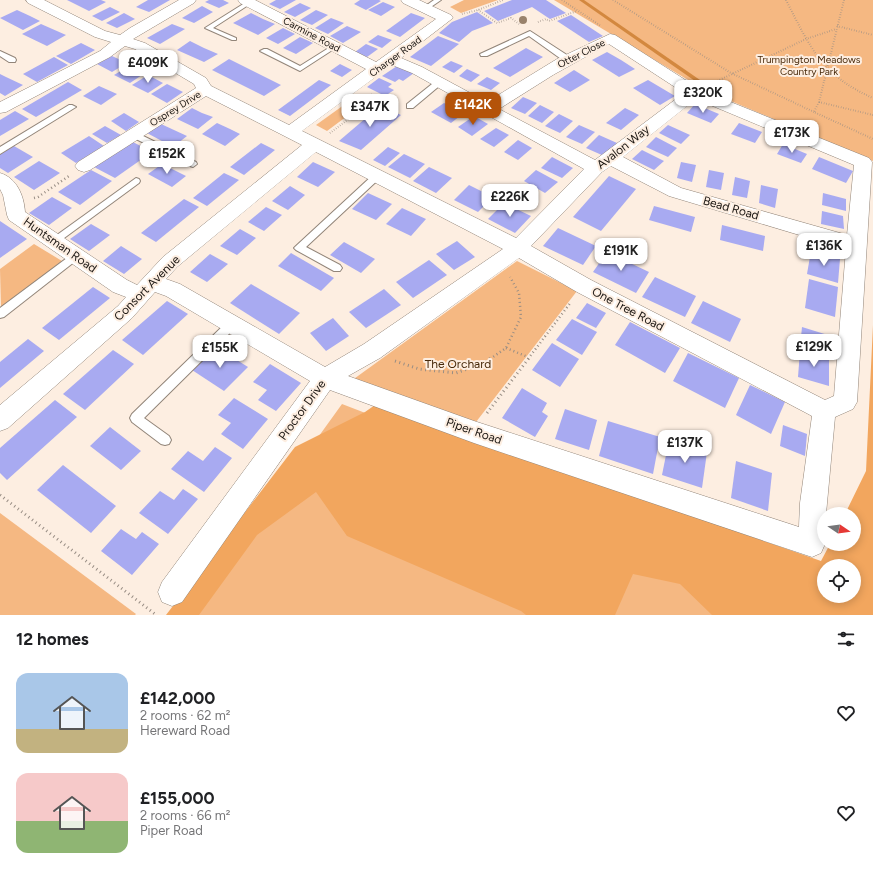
<!DOCTYPE html>
<meta charset="utf-8">
<style>
body{margin:0;font-family:Figtree,sans-serif;background:#f2f2f2;color:#202124;height:100vh;display:flex;flex-direction:column;font-size:15px;white-space:nowrap}
*{box-sizing:border-box;margin:0}
p{font-size:13px;color:#757577}
.icon{flex:none;width:22px;height:22px;fill:none;stroke:currentColor;stroke-width:2;stroke-linecap:round;stroke-linejoin:round}
.map{position:relative;height:615px;overflow:hidden}
.sheet{display:flex;flex-direction:column;background:#fff;flex:1}
.sheet>*{flex:none}
.needle{width:26px;rotate:103deg}
.controls{position:absolute;left:817px;top:507px;display:grid;gap:8px}
.controls a{display:grid;place-items:center;width:44px;height:44px;border-radius:50%;background:#fff;box-shadow:0 2px 10px #0003;font-size:20px}
.price{position:absolute;translate:-50% -34px;padding:0 9px;border-radius:8px;background:#fff;color:#222;font-size:13px;line-height:26px;filter:drop-shadow(0 1px 2px #0008)}
.price::after{content:'';position:absolute;left:50%;top:24px;width:12px;height:9px;margin-left:-6px;background:inherit;clip-path:polygon(0 0,100% 0,50% 100%)}
.price.active{background:#b45309;color:#fff}
ul{padding:0;list-style:none}
li{display:flex;align-items:center;gap:12px;height:100px;padding:0 16px}
li span{display:grid;place-items:center;flex:none;width:112px;height:80px;border-radius:12px;color:#555}
li>.icon{margin-inline-start:auto}
span .icon{width:48px;height:48px;fill:#fffc;stroke-width:1}
li b{font-size:17px}
h2{display:flex;justify-content:space-between;align-items:center;height:48px;padding:0 16px;font-size:17px}
.map>svg:first-child{display:block}
.green{fill:#f5b882}
.forest{fill:#f2a65e;fill-rule:evenodd}
.lines{fill:none;stroke-linecap:round;stroke-linejoin:round}
.stream{fill:#d3883f;fill-rule:evenodd}
.building{fill:#a8aaf1}
.lane-casing{stroke:#928579;stroke-width:2}
.street-casing{stroke:#928579;stroke-width:1}
.path-far2{stroke:#988d84;stroke-width:2;stroke-dasharray:0.5 2;stroke-linecap:butt}
.path-far1{stroke:#988d84;stroke-width:2.5;stroke-dasharray:1 3;stroke-linecap:butt}
.path{stroke:#988d84;stroke-width:3;stroke-dasharray:1 3.5;stroke-linecap:butt}
.lane{fill:#fff;fill-rule:evenodd}
.street{fill:#fff;fill-rule:evenodd}
.tree{fill:#99826b}
.labels{text-anchor:middle;stroke-width:4;stroke-linejoin:round;paint-order:stroke}
.far-street-label{font-size:10px;fill:#1b1612;stroke:#fdeee1}
.far-park-label{font-size:10px;fill:#482a0b;stroke:#fdeee1}
.street-label{font-size:12px;fill:#1b1612;stroke:#fdeee1}
.park-label{font-size:12px;fill:#482a0b;stroke:#fdeee1}
</style>
<div class="map">
<svg width="873" height="615" viewBox="0 0 873 615">
<rect width="100%" height="100%" fill="#fdeee1"/>
<g class="green">
<polygon points="464,0 498,0 461,13 450,7"/>
<polygon points="554,0 873,0 873,161 705,90"/>
<polygon points="355,97 366,102 327,131 316,125"/>
<polygon points="34,244 62,261 1,308 0,269"/>
<polygon points="517,261 577,291 476,422 351,381"/>
<polygon points="342,404 656,525 824,596 854,596 873,600 873,615 190,615"/>
<polygon points="0,513 136,614 135,615 0,615"/>
</g>
<path class="forest" d="M873,325V615H712L680,584L633,574L615,615H526L521,611L347,536L316,492L257,535L199,615H166L295,447L365,412L375,405L821,561L830,544H854V514H845L866,471ZM824,566H854V596H824Z"/>
<g class="lines">
<polygon class="stream" points="579,0 584,0 700,80 699,81 695,81"/>
</g>
<g class="building">
<polygon points="67,0 101,0 106,2 89,11"/>
<polygon points="148,0 170,0 149,12 136,7"/>
<polygon points="209,0 223,0 229,3 219,8 205,2"/>
<polygon points="276,0 296,0 280,9 269,4"/>
<polygon points="360,0 379,0 381,1 366,10 354,4"/>
<polygon points="512,0 546,0 566,13 550,19 532,7 498,21 484,11"/>
<polygon points="383,2 395,7 381,16 368,10"/>
<polygon points="300,3 311,8 295,17 284,12"/>
<polygon points="202,6 213,12 194,23 182,18"/>
<polygon points="110,7 120,12 102,21 92,16"/>
<polygon points="17,10 30,16 40,21 23,30 0,18"/>
<polygon points="316,10 328,15 312,25 300,20"/>
<polygon points="477,12 493,23 472,31 459,42 439,33 452,22"/>
<polygon points="124,13 135,19 117,28 106,23"/>
<polygon points="251,13 263,19 275,24 258,35 233,23"/>
<polygon points="411,13 425,18 400,37 386,31"/>
<polygon points="571,15 603,36 589,42 557,21"/>
<polygon points="331,18 344,23 328,34 315,28"/>
<polygon points="41,24 66,35 47,46 22,34"/>
<polygon points="172,24 185,29 160,44 147,38"/>
<polygon points="347,26 361,32 343,43 330,36"/>
<polygon points="283,28 295,34 278,44 266,38"/>
<polygon points="378,35 392,40 382,48 368,42"/>
<polygon points="438,36 459,44 431,66 410,57"/>
<polygon points="300,37 313,43 296,54 283,48"/>
<polygon points="190,41 204,48 218,54 204,62 177,50"/>
<polygon points="81,43 95,50 71,64 56,56"/>
<polygon points="366,44 378,49 367,57 355,52"/>
<polygon points="526,48 543,57 510,77 493,68"/>
<polygon points="607,52 621,60 635,69 619,77 592,60"/>
<polygon points="112,56 127,63 112,72 97,64"/>
<polygon points="54,57 68,65 37,82 23,74"/>
<polygon points="229,59 281,85 264,96 212,70"/>
<polygon points="451,61 463,66 454,73 442,67"/>
<polygon points="340,64 352,70 342,77 330,71"/>
<polygon points="129,66 145,73 130,83 114,75"/>
<polygon points="397,66 414,73 403,81 399,79 395,82 382,76"/>
<polygon points="467,69 480,75 471,82 459,76"/>
<polygon points="574,70 590,80 570,92 554,83"/>
<polygon points="0,74 6,77 23,85 5,96 0,93"/>
<polygon points="148,75 163,83 148,93 132,85"/>
<polygon points="487,77 500,83 491,90 477,84"/>
<polygon points="379,78 392,84 388,87 394,90 385,96 367,87"/>
<polygon points="319,80 331,85 290,116 278,110"/>
<polygon points="648,80 675,96 660,105 633,88"/>
<polygon points="68,82 82,90 36,117 22,109"/>
<polygon points="167,84 183,92 167,103 151,94"/>
<polygon points="99,86 117,94 101,105 83,96"/>
<polygon points="523,97 537,103 525,114 511,108"/>
<polygon points="444,103 455,108 464,113 451,123 431,112"/>
<polygon points="695,104 719,114 711,123 687,113"/>
<polygon points="540,105 554,112 542,123 528,116"/>
<polygon points="380,106 401,115 361,150 339,141"/>
<polygon points="192,108 202,113 213,117 198,129 177,119"/>
<polygon points="625,108 639,115 621,130 606,123"/>
<polygon points="15,111 29,119 0,136 0,120"/>
<polygon points="124,113 139,122 126,131 111,121"/>
<polygon points="559,114 573,121 560,133 545,126"/>
<polygon points="474,116 488,124 472,136 458,127"/>
<polygon points="217,123 230,129 240,134 225,146 202,134"/>
<polygon points="739,123 762,132 755,143 731,134"/>
<polygon points="161,124 187,136 173,147 147,133"/>
<polygon points="579,125 595,132 582,144 566,137"/>
<polygon points="668,125 690,135 681,144 659,133"/>
<polygon points="105,126 121,135 107,143 92,134"/>
<polygon points="496,128 509,135 494,147 480,139"/>
<polygon points="599,135 617,143 604,156 586,148"/>
<polygon points="89,136 104,146 76,163 61,153"/>
<polygon points="656,137 677,148 668,157 646,147"/>
<polygon points="518,140 532,148 518,160 504,152"/>
<polygon points="131,141 152,152 115,178 94,167"/>
<polygon points="261,143 275,150 244,175 230,167"/>
<polygon points="783,144 807,154 801,163 777,154"/>
<polygon points="14,146 33,157 8,173 0,168 0,154"/>
<polygon points="388,147 400,153 385,166 373,160"/>
<polygon points="642,150 664,161 654,170 632,159"/>
<polygon points="404,154 425,164 410,178 388,167"/>
<polygon points="552,157 573,168 562,178 541,168"/>
<polygon points="819,157 853,171 846,183 812,169"/>
<polygon points="39,161 60,173 34,190 14,177"/>
<polygon points="313,162 335,172 318,187 297,177"/>
<polygon points="681,162 696,165 692,182 677,178"/>
<polygon points="162,164 186,176 172,187 148,174"/>
<polygon points="429,167 452,178 436,193 413,181"/>
<polygon points="91,170 112,181 80,205 58,192"/>
<polygon points="536,170 558,182 545,193 524,181"/>
<polygon points="709,170 724,173 721,190 706,187"/>
<polygon points="224,173 239,180 207,206 193,198"/>
<polygon points="609,176 636,189 601,231 573,217"/>
<polygon points="735,177 750,181 747,198 732,195"/>
<polygon points="469,185 493,197 478,212 454,200"/>
<polygon points="761,185 778,189 775,208 759,203"/>
<polygon points="290,186 305,195 288,210 272,201"/>
<polygon points="368,193 392,204 376,220 352,209"/>
<polygon points="823,193 846,199 846,211 822,205"/>
<polygon points="52,197 72,208 49,225 29,213"/>
<polygon points="184,199 199,207 156,242 141,233"/>
<polygon points="504,203 531,216 515,233 488,219"/>
<polygon points="654,206 695,217 691,232 649,220"/>
<polygon points="266,207 282,215 264,231 248,222"/>
<polygon points="402,208 426,219 411,236 386,224"/>
<polygon points="822,211 843,216 844,229 821,224"/>
<polygon points="0,221 27,239 0,258"/>
<polygon points="91,224 110,235 89,251 70,239"/>
<polygon points="722,225 765,236 763,251 720,240"/>
<polygon points="558,228 596,246 583,265 543,246"/>
<polygon points="240,229 256,238 237,255 220,246"/>
<polygon points="457,241 475,257 454,270 436,254"/>
<polygon points="344,242 375,259 361,273 330,255"/>
<polygon points="121,246 142,259 124,274 103,261"/>
<polygon points="811,251 840,259 838,283 807,274"/>
<polygon points="607,252 649,272 636,293 593,272"/>
<polygon points="291,253 334,278 321,291 278,266"/>
<polygon points="210,254 228,264 207,282 190,272"/>
<polygon points="429,260 447,275 413,298 396,282"/>
<polygon points="655,277 696,296 685,317 642,297"/>
<polygon points="809,279 838,287 835,317 805,308"/>
<polygon points="251,284 300,313 279,334 230,303"/>
<polygon points="93,287 110,298 59,340 42,328"/>
<polygon points="384,289 401,305 366,328 349,312"/>
<polygon points="167,301 188,314 143,355 122,340"/>
<polygon points="703,301 741,319 730,342 691,323"/>
<polygon points="587,303 606,313 596,328 576,318"/>
<polygon points="333,318 349,336 326,351 310,333"/>
<polygon points="572,319 597,332 582,355 556,340"/>
<polygon points="630,322 680,348 665,373 615,345"/>
<polygon points="802,327 831,336 829,356 800,347"/>
<polygon points="28,339 44,351 0,388 0,362"/>
<polygon points="552,343 579,359 560,387 532,370"/>
<polygon points="216,347 248,367 224,391 192,370"/>
<polygon points="113,350 134,364 85,410 63,394"/>
<polygon points="800,351 829,359 829,386 798,377"/>
<polygon points="688,353 739,378 725,408 673,381"/>
<polygon points="270,364 301,383 276,411 258,400 267,390 253,382"/>
<polygon points="750,385 785,402 771,434 736,415"/>
<polygon points="522,388 547,403 542,412 548,416 535,437 502,418"/>
<polygon points="234,398 268,419 243,449 221,434 231,423 218,415"/>
<polygon points="55,400 77,417 7,480 0,473 0,448"/>
<polygon points="565,409 597,420 589,450 555,439"/>
<polygon points="608,421 660,437 653,474 599,456"/>
<polygon points="783,425 807,434 805,456 780,446"/>
<polygon points="110,427 141,451 121,470 90,446"/>
<polygon points="669,440 707,452 702,488 662,475"/>
<polygon points="215,447 232,458 204,492 171,469 188,451 203,461"/>
<polygon points="736,461 772,473 768,511 731,498"/>
<polygon points="63,465 116,506 91,533 37,490"/>
<polygon points="183,489 198,499 168,534 139,513 160,491 174,500"/>
<polygon points="121,529 136,539 142,532 159,544 132,575 101,551"/>
</g>
<g class="lines">
<g class="lane-casing">
<g id="lane">
<polygon points="434,0 441,0 428,9 424,9 424,7"/>
<polygon points="248,1 253,2 213,28 236,38 236,40 232,40 205,28"/>
<polygon points="530,31 570,57 570,61 564,61 529,36 487,56 481,56 480,54"/>
<polygon points="335,44 339,46 337,47 300,71 260,51 264,49 267,49 300,66"/>
<polygon points="0,51 15,58 16,60 15,62 9,62 0,56"/>
<polygon points="437,80 440,80 444,82 413,108 407,108 407,104"/>
<polygon points="69,105 72,105 76,107 0,154 0,147"/>
<polygon points="133,131 196,162 197,164 193,167 190,166 130,136 129,134"/>
<polygon points="377,173 380,174 381,176 380,178 306,247 340,265 342,268 340,271 334,271 296,250 294,248 296,246 374,174"/>
<polygon points="136,178 139,179 140,181 139,183 56,244 50,244 48,242 50,240"/>
<polygon points="75,252 78,253 80,256 78,259 4,317 0,318 0,308"/>
<polygon points="231,321 235,322 236,325 235,328 144,418 169,436 171,440 169,444 165,445 161,444 132,422 130,418 132,414 227,322"/>
</g>
</g>
<g class="street-casing">
<path id="street" d="M26,0H44L105,31L120,35L130,28L179,0H196L194,3L133,39L145,43L206,78L211,86L289,125L366,69L240,3L238,0H255L376,62L436,19L403,3L401,0H419L451,15L453,18L401,58L422,67L487,102L557,59L610,34L615,35L701,90L869,158L872,162L857,402L853,409L835,417L826,514H824V544H825L821,553L812,557L474,443L330,390L182,602L172,606L162,602L158,592L162,582L310,381L166,296L155,292L132,318L8,428L0,431V405L118,306L126,297L113,292L9,220L7,215L3,195L0,189V173C17,178 24,196 25,212L127,280L137,285L163,257L302,145L206,96L90,170L84,172L78,170L75,166L78,162L196,88L194,84L135,49L125,46L110,57L6,112L0,113V102L100,51L111,42L95,37L28,3ZM609,44L684,93L595,160L499,109L553,75ZM392,65L412,73L584,169L516,238L302,131ZM696,99L854,165L847,235L681,188L623,157ZM316,152L503,249L364,344L325,367L180,284L166,279L177,267ZM611,166L669,196L846,249L834,396L825,400L591,280L531,246L602,172ZM519,258L577,292L812,416L800,503L799,527L474,421L348,376L380,358Z"/>
</g>
<g class="path-far2">
<polyline points="562,0 601,26"/>
<polyline points="613,0 731,73 814,112"/>
<path d="M786,0C810,47 822,76 873,98"/>
<polyline points="844,0 819,102 814,112 873,139"/>
<polyline points="478,10 497,23 511,18 519,24"/>
<polyline points="462,14 478,10 503,0"/>
<polyline points="538,22 546,19 549,21 577,11"/>
<polyline points="837,26 873,35"/>
<polyline points="713,83 806,39 836,29"/>
<polyline points="378,97 395,106"/>
<polyline points="819,102 873,115"/>
<polyline points="330,133 378,97 371,94"/>
</g>
<g class="path-far1">
<polyline points="34,198 38,197 69,176"/>
<polyline points="506,348 528,357"/>
<polyline points="490,359 506,348 521,317 519,293 510,277"/>
<polyline points="528,359 571,302"/>
</g>
<g class="path">
<polyline points="395,361 419,369 456,373 484,363 491,358"/>
<polyline points="487,413 529,358"/>
<polyline points="0,495 155,614"/>
</g>
<use href="#lane" class="lane"/>
<use href="#street" class="street"/>
</g>
<circle class="tree" cx="523" cy="20" r="4"/>
<g class="labels">
<g class="far-street-label">
<text transform="translate(312 34) rotate(28)" y="4">Carmine Road</text>
<text transform="translate(581 53) rotate(-27)" y="4">Otter Close</text>
<text transform="translate(395 56) rotate(-36)" y="4">Charger Road</text>
<text transform="translate(175 108) rotate(-32)" y="4">Osprey Drive</text>
</g>
<g class="far-park-label">
<text x="809" y="63">Trumpington Meadows<tspan x="809" dy="12">Country Park</tspan></text>
</g>
<g class="street-label">
<text transform="translate(623 147) rotate(-38)" y="4">Avalon Way</text>
<text transform="translate(731 208) rotate(16)" y="4">Bead Road</text>
<text transform="translate(60 245) rotate(35)" y="4">Huntsman Road</text>
<text transform="translate(147 288) rotate(-45)" y="4">Consort Avenue</text>
<text transform="translate(628 309) rotate(28)" y="4">One Tree Road</text>
<text transform="translate(302 410) rotate(-54)" y="4">Proctor Drive</text>
<text transform="translate(474 431) rotate(19)" y="4">Piper Road</text>
</g>
<g class="park-label">
<text x="458" y="368">The Orchard</text>
</g>
</g>
</svg>
<div class="controls">
<a><svg class="needle" viewBox="-14 -14 28 28"><path d="M0-13l5 13h-10z" fill="#e53935"/><path d="M0 13l5-13h-10z" fill="#757577"/></svg></a>
<a><svg class="icon" aria-label="locate" viewBox="0 0 24 24"><circle cx="12" cy="12" r="6"/><path d="M12 2v4M12 18v4M2 12h4M18 12h4"/></svg></a>
</div>
<b class="price" style="left:148px;top:84px">£409K</b>
<b class="price" style="left:703px;top:114px">£320K</b>
<b class="price active" style="left:473px;top:126px">£142K</b>
<b class="price" style="left:370px;top:128px">£347K</b>
<b class="price" style="left:792px;top:154px">£173K</b>
<b class="price" style="left:167px;top:175px">£152K</b>
<b class="price" style="left:510px;top:218px">£226K</b>
<b class="price" style="left:824px;top:267px">£136K</b>
<b class="price" style="left:621px;top:272px">£191K</b>
<b class="price" style="left:814px;top:368px">£129K</b>
<b class="price" style="left:220px;top:369px">£155K</b>
<b class="price" style="left:685px;top:464px">£137K</b>
</div>
<section class="sheet">
<h2>12 homes<svg class="icon" aria-label="filters" viewBox="0 0 24 24"><path d="M4 7h16M4 17h16"/><circle cx="9" cy="7" r="2"/><circle cx="15" cy="17" r="2"/></svg></h2>
<ul>
<li><span style="background:linear-gradient(#a9c7e8 70%,#c2b280 0)"><svg class="icon" aria-label="home" viewBox="0 0 24 24"><path d="M3 11l9-7 9 7M6 9v11h12V9"/></svg></span><div><b>£142,000</b><p>2 rooms · 62 m²</p><p>Hereward Road</p></div><svg class="icon" aria-label="heart" viewBox="0 0 24 24"><path d="M12 20l-8-8c-3-5 5-10 8-4 3-6 11-1 8 4z"/></svg></li>
<li><span style="background:linear-gradient(#f6c9c9 60%,#8fb573 0)"><svg class="icon" aria-label="home" viewBox="0 0 24 24"><path d="M3 11l9-7 9 7M6 9v11h12V9"/></svg></span><div><b>£155,000</b><p>2 rooms · 66 m²</p><p>Piper Road</p></div><svg class="icon" aria-label="heart" viewBox="0 0 24 24"><path d="M12 20l-8-8c-3-5 5-10 8-4 3-6 11-1 8 4z"/></svg></li>
</ul>
</section>
